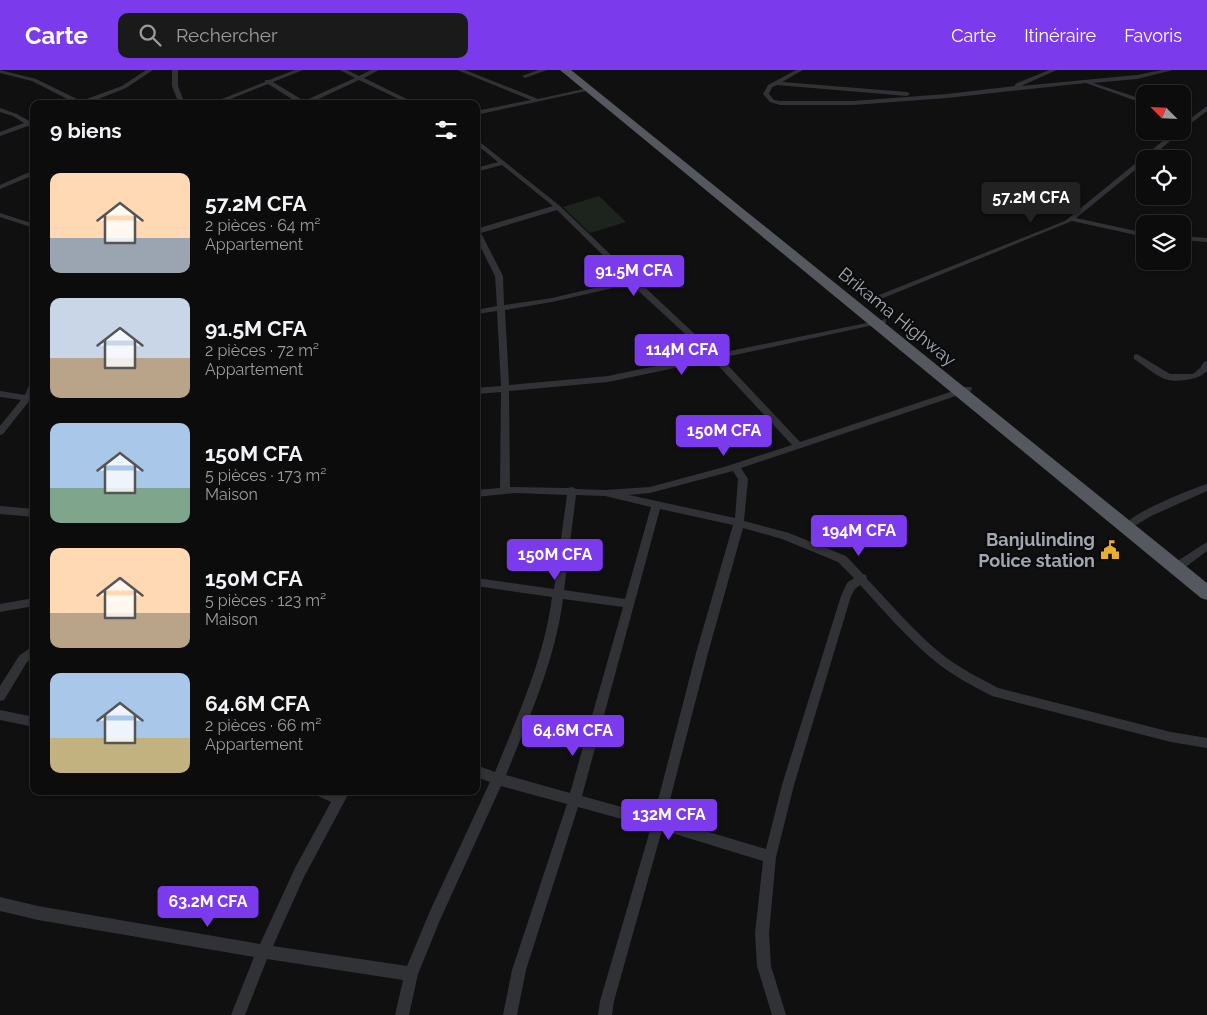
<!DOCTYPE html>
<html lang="fr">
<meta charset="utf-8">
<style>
body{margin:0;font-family:Raleway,sans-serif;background:#1a1a1b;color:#f1f3f6;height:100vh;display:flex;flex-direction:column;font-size:19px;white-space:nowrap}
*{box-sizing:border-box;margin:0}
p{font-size:16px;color:#9a9b9d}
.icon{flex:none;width:28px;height:28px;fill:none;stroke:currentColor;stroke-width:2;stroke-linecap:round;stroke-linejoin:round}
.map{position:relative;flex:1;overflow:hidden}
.details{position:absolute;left:30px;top:30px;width:450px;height:695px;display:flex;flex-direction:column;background:#0c0c0d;border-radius:10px;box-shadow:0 1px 4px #0004,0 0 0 1px #2c2c2e}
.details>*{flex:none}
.needle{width:32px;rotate:294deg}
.buttons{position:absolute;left:1136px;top:15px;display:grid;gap:10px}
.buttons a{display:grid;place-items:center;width:55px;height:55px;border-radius:10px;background:#0c0c0d;box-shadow:0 1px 4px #0004,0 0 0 1px #2c2c2e;font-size:25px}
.price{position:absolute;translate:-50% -42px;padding:0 11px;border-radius:5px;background:#7c3aed;color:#fff;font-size:16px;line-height:32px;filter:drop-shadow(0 1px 2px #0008)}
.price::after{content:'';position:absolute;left:50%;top:30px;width:15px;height:11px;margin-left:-8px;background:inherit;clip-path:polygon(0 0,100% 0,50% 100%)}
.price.current{background:#222;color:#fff}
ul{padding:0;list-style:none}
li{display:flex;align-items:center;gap:15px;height:125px;padding:0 20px}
li span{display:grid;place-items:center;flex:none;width:140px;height:100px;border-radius:10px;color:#555}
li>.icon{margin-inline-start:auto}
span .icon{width:60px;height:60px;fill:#fffc;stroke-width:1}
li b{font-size:21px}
h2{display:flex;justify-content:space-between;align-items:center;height:60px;padding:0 20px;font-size:21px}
header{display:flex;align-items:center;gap:30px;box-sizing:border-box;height:70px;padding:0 25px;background:#7c3aed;color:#fff}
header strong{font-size:24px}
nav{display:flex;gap:28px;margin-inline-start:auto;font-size:18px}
.search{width:350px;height:45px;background:#1a1a1b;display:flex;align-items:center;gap:12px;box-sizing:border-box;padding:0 18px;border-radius:10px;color:#9a9b9d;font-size:19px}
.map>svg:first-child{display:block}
.green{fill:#1c241d}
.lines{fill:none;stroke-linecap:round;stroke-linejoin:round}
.minor{fill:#313236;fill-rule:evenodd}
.trunk{fill:#55585e;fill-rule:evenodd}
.labels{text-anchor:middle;stroke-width:4.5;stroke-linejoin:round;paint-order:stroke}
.street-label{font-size:18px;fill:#a1a6b1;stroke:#0b0b0c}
.poi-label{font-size:18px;font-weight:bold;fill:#a1a6b1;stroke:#0b0b0c;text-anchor:end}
</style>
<header>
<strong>Carte</strong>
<div class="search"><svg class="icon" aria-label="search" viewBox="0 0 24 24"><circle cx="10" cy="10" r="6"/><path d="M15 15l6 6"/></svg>Rechercher</div>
<nav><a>Carte</a><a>Itinéraire</a><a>Favoris</a></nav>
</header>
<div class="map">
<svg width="1207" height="945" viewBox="0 0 1207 945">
<rect width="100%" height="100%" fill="#101011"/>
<polygon class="green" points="599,126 626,152 590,163 563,137"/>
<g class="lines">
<g class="minor">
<polygon points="0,0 36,9 81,31 122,16 146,0 153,0 126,18 86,34 77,34 32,11 0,3"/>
<polygon points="172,0 178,0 178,16 185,34 179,34 172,16"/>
<polygon points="295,0 303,0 273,12 304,31 355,8 340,0 347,0 359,6 371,0 379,0 364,8 417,34 409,34 359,10 308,34 300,34 268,14 218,34 209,34 265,12 265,10 269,10"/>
<polygon points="457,0 465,0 538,29 588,18 591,20 476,45 476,41 531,30"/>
<polygon points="538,0 547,0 525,8 522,6"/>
<polygon points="796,0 803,0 782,12 907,22 910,24 907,26 777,15 772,17 769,24 774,30 780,31 853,31 947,24 1015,16 1015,14 1049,0 1057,0 1021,16 1137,5 1162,0 1173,0 1137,9 1093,13 1145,30 1145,34 1086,13 947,28 853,35 780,35 770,32 763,24 768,15"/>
<polygon points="1207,36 1207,41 1182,60 1182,55"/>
<polygon points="0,38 17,44 29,51 34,51 34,59 28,56 0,66 0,62 24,53 13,46 0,42"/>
<polygon points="1175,61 1182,61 1149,89 1145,89 1145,92 1076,148 1145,163 1145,167 1072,151 876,231 873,231 869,229 1065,151"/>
<path d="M476,69L560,136L636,209L716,284L886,249V253H883L721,288L800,372L965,317H971L972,319L971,321L741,398L748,409L744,451L789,463L846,486L863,504L866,505L867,509C892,535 916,564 944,586C961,599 980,608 998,618L1171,662L1207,668V678L1171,672L992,626C973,616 953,606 936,592C908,569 884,541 860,515L855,519L851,526L794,715L776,787L769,863L771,896L786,945H772L757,896L755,863L763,791L662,760L614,931L612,945H598L600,931L651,757L578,737L526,900L517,945H503L512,900L567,734L501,716L440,850L418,904L409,945H395L403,910L267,889L245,945H231L254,887L38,850L0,841V827L38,836L260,874L295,798L331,732L316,725L314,721H350L304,807L273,876L407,896L430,841L490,712L476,707V695L495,702C518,645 544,589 552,527L476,516V508L554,519L567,425L516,423L476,427V420L500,418L501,322L476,324V318L501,316L497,241L476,244V240L497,236L495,206L476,168V159L553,136L502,95L476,102V98L498,92L476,74ZM557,140L628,210L552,228L504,235L503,206L481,163ZM631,214L708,285L608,306L509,315L505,240L552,232ZM713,290L792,375L724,397L650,417L605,420L576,419L572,417L568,418L510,417L509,321L608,312ZM733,401L738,409L735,448L629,425L650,423ZM576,425L605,426L651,437L625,529L564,520ZM660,439L733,455L696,583L654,746L582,726ZM743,458L782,469L838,492L854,508L847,513L841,526L782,715L766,779L665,749L708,583ZM563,529L623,537L570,723L506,705C529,648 555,591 563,529Z"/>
<polygon points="34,100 34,105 0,119 0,115"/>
<polygon points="0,143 34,154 34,158 0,147"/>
<polygon points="1182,166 1207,168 1207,172 1182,170"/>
<path d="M1137,284L1170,304H1193L1200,298L1204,292L1207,291V301C1199,310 1176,313 1165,309C1154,305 1144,295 1134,289V285Z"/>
<polygon points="34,310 34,325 3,364 0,365 0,356 21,330 0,327 0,321 25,325 30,313"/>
<path d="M1207,414V421L1151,446L1136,455H1130L1128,452C1137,441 1191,419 1207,414Z"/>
<polygon points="0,436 34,439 34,447 0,444"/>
<polygon points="1207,472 1207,481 1187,496 1179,496 1178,493 1179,490"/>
<polygon points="34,528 34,536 0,542 0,534"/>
<polygon points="34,575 34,587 27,592 4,630 0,631 0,616 19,586"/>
<polygon points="0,640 34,647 34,657 0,650"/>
</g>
<polygon class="trunk" points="560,0 571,0 1207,513 1207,530 1201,528"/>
</g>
<defs>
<g id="civic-bare" transform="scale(1.5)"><path d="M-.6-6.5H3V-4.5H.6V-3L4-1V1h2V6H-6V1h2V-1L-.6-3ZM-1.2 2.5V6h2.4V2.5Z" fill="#e9ad30" stroke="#0b0b0c" stroke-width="2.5" paint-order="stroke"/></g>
</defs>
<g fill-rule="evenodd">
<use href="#civic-bare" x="1110" y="480"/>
</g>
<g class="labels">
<g class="street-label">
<text transform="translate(897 247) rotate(39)" y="6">Brikama Highway</text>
</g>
<g class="poi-label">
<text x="1095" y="476">Banjulinding<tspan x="1095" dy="21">Police station</tspan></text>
</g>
</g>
</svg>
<div class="buttons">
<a><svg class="needle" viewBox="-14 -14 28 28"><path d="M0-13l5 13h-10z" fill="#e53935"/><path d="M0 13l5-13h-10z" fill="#9a9b9d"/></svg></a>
<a><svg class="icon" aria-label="locate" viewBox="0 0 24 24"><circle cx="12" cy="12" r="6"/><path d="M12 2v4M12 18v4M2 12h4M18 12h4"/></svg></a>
<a><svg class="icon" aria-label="layers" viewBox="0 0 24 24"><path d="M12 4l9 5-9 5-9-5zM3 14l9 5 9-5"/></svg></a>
</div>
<b class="price current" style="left:1031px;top:154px">57.2M CFA</b>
<b class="price" style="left:634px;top:227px">91.5M CFA</b>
<b class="price" style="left:682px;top:306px">114M CFA</b>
<b class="price" style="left:724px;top:387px">150M CFA</b>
<b class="price" style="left:859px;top:487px">194M CFA</b>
<b class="price" style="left:555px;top:511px">150M CFA</b>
<b class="price" style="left:573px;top:687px">64.6M CFA</b>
<b class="price" style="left:669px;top:771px">132M CFA</b>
<b class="price" style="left:208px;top:858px">63.2M CFA</b>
<section class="details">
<h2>9 biens<svg class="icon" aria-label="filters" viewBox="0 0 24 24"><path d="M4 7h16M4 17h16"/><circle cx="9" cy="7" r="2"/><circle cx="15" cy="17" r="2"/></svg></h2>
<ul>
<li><span style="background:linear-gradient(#ffd9b3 65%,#9aa5b1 0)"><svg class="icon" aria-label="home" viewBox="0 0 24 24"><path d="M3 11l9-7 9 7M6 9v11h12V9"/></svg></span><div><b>57.2M CFA</b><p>2 pièces · 64 m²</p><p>Appartement</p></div></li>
<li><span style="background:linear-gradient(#c9d6e8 60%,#b9a48a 0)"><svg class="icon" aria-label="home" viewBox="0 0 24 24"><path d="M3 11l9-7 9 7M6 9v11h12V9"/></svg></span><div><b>91.5M CFA</b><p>2 pièces · 72 m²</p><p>Appartement</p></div></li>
<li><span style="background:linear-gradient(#a9c7e8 65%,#7fa58c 0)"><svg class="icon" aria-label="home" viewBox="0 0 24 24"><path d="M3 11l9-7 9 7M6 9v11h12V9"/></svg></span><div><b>150M CFA</b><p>5 pièces · 173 m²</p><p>Maison</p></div></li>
<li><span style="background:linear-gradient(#ffd9b3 65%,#b9a48a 0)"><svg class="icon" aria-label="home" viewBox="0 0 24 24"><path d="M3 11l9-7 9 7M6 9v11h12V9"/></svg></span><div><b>150M CFA</b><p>5 pièces · 123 m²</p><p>Maison</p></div></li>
<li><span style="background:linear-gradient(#a9c7e8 65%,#c2b280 0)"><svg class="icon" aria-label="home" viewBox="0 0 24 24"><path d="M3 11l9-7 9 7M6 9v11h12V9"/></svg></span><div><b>64.6M CFA</b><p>2 pièces · 66 m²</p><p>Appartement</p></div></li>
</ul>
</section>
</div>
